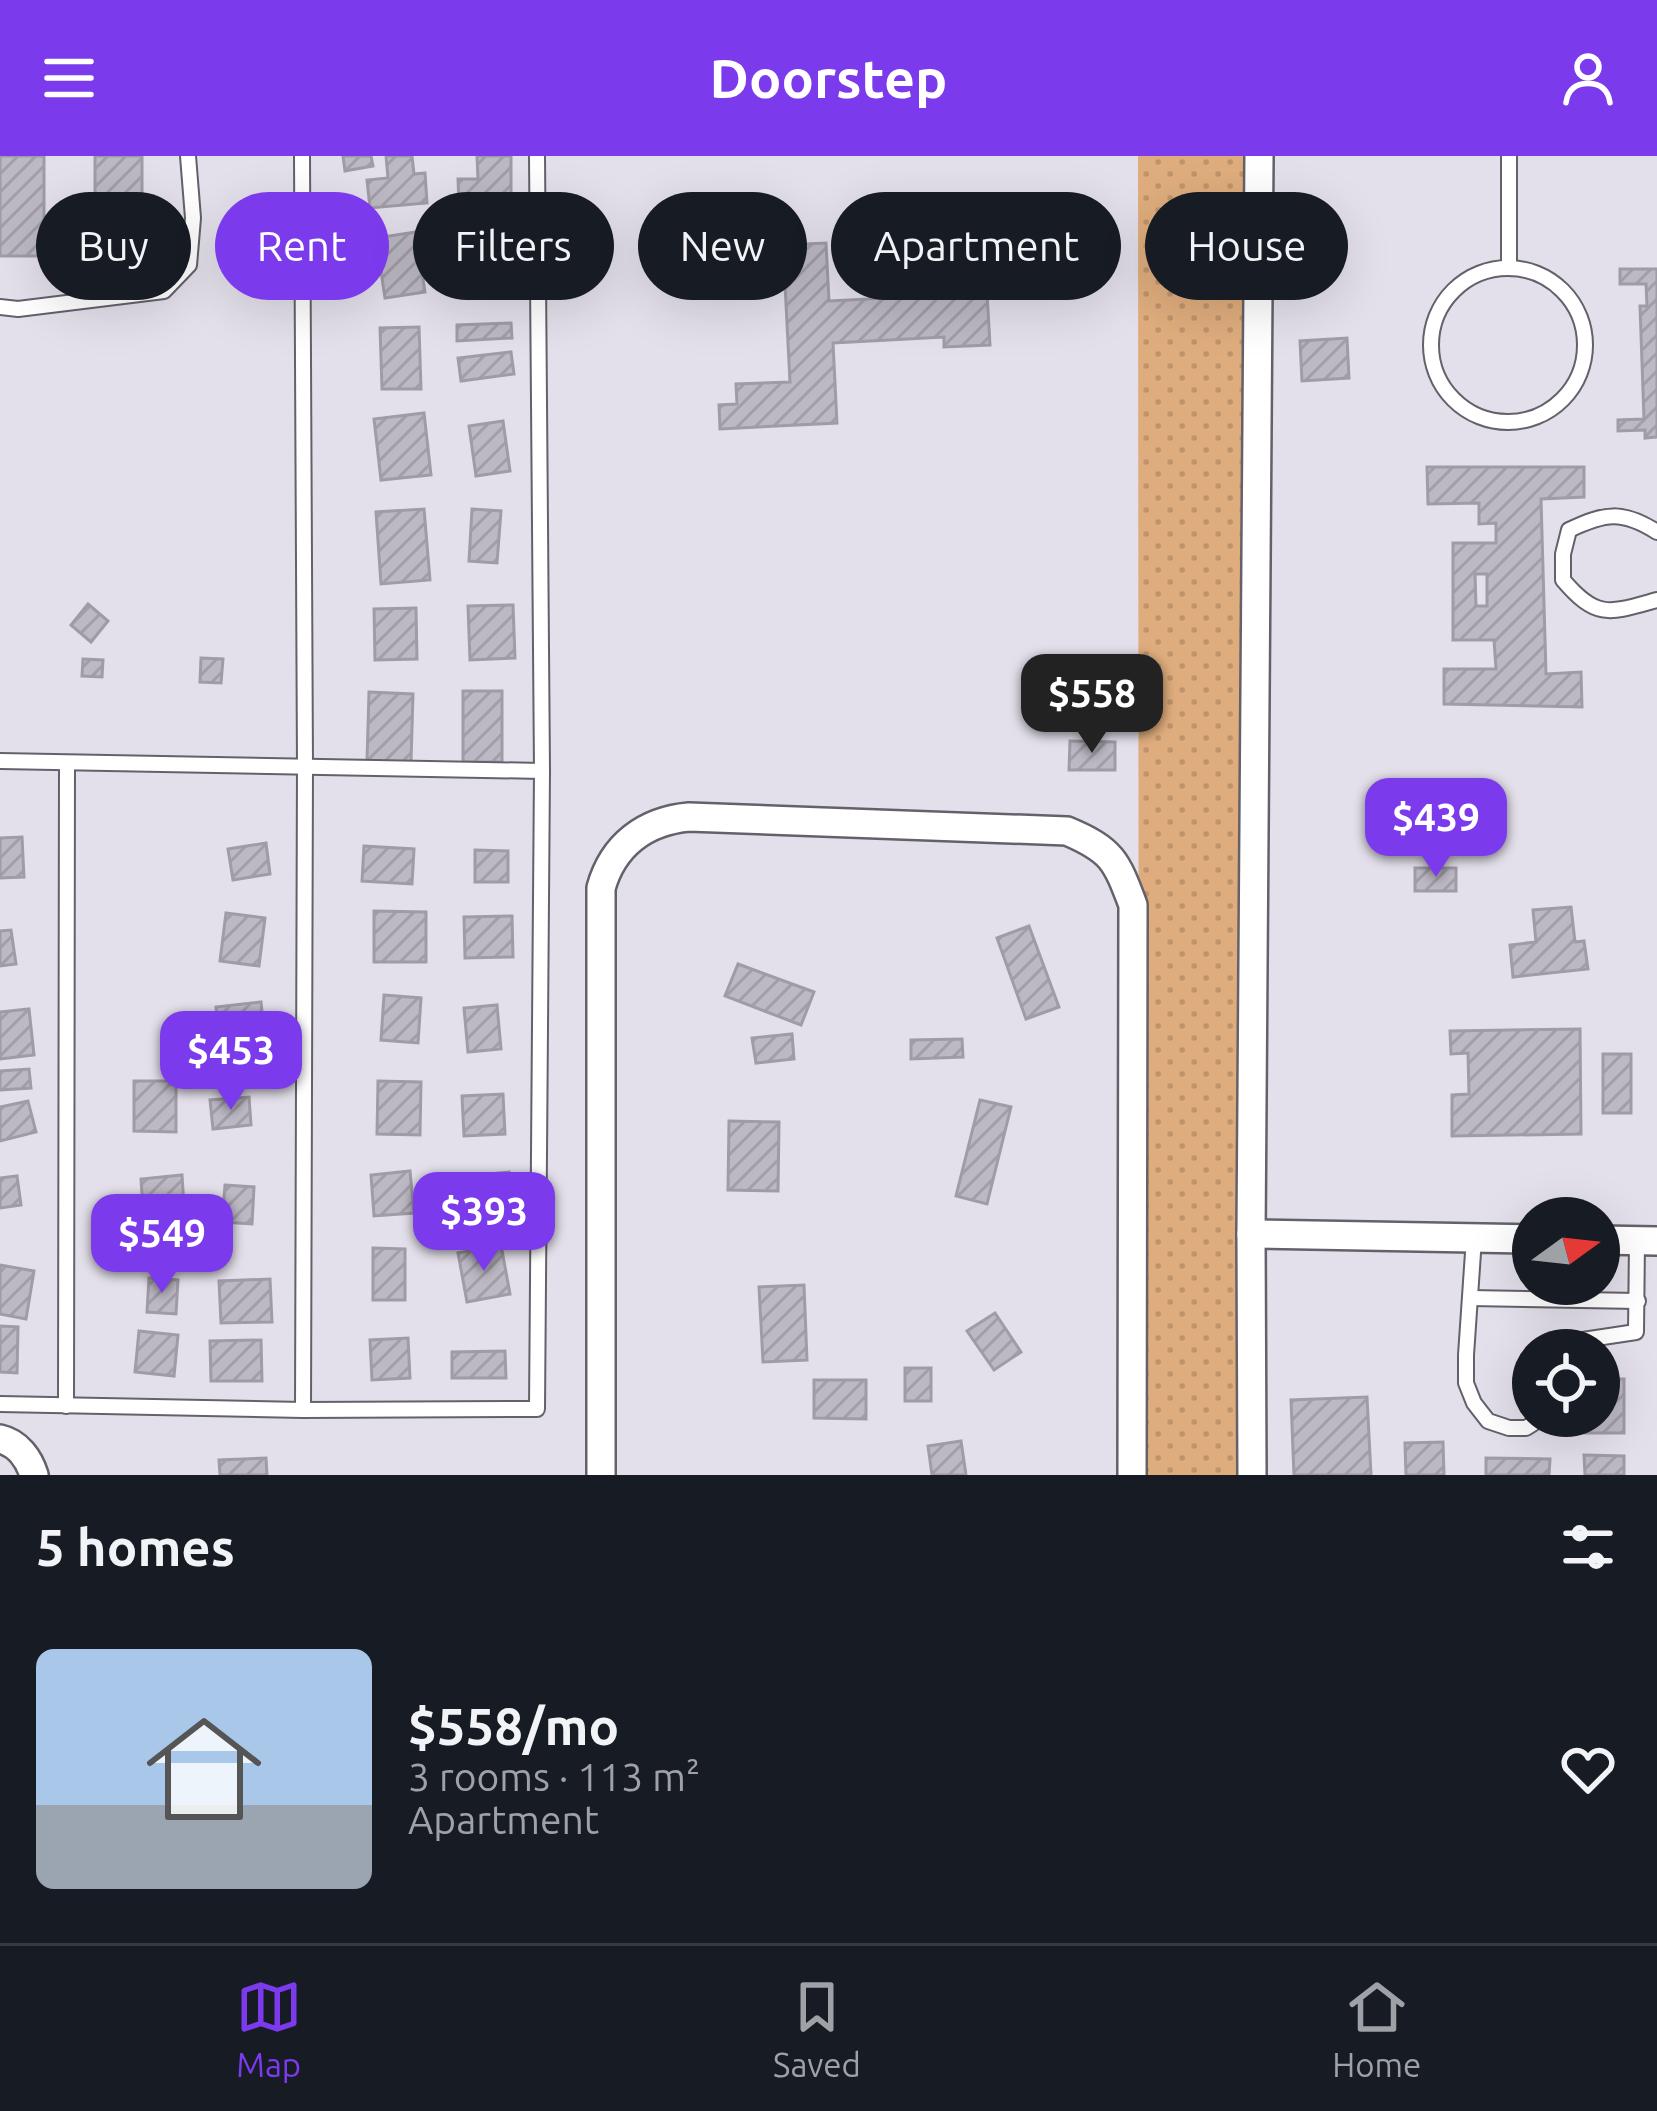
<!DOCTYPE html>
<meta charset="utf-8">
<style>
body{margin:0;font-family:Ubuntu,sans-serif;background:#242831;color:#f1f3f6;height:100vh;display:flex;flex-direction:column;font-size:45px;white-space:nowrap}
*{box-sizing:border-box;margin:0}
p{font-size:39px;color:#9ea1a6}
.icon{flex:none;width:66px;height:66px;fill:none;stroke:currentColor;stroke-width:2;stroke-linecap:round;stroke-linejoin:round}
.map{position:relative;height:1319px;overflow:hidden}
.panel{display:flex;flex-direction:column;background:#171b24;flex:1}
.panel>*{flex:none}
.hud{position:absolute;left:36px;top:36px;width:1587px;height:108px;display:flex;gap:24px}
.needle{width:78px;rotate:75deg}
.buttons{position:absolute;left:1512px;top:1041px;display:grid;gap:24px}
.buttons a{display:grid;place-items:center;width:108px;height:108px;border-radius:50%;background:#171b24;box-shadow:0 12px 48px #0002;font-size:60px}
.price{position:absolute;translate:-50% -102px;padding:0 27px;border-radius:24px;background:#7c3aed;color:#fff;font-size:39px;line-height:78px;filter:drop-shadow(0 3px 6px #0008)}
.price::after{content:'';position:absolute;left:50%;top:72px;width:36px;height:27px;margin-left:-18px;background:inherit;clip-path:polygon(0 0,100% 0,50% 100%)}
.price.selected{background:#222;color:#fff}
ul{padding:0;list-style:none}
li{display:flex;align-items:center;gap:36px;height:300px;padding:0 36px}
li+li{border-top:3px solid #363941}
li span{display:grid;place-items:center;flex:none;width:336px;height:240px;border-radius:18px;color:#555}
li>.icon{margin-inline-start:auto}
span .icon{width:144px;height:144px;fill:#fffc;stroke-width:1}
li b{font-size:51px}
h2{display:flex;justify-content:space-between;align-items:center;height:144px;padding:0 36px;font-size:51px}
.tag{padding:0 42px;border-radius:54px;background:#171b24;box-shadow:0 12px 48px #0002;font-size:42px;line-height:108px}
.tag.selected{background:#7c3aed;color:#fff}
header{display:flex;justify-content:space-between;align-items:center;height:156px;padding:0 36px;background:#7c3aed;color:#fff;font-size:54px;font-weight:600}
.dock{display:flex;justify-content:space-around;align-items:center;height:168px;border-top:3px solid #363941;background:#171b24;font-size:33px;color:#9ea1a6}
.dock a{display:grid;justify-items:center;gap:6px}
.dock .selected{color:#7c3aed}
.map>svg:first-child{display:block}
.grass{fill:url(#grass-dots)}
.building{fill:url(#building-hatch);stroke:#a09ca6;stroke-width:3;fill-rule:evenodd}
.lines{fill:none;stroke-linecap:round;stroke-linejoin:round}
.service-casing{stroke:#64616a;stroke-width:18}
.minor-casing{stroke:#64616a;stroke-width:32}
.service{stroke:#fff;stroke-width:14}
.minor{stroke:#fff;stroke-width:27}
</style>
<header><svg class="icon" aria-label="menu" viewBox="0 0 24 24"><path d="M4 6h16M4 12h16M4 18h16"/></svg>Doorstep<svg class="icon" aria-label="person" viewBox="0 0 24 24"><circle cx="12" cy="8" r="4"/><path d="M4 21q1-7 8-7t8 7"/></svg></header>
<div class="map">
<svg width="1657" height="1319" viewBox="0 0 1657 1319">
<defs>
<pattern id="grass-dots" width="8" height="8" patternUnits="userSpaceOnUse" patternTransform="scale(3)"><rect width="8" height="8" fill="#dfad7d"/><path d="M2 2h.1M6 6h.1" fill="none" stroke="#bf946c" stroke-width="1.8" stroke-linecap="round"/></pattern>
<pattern id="building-hatch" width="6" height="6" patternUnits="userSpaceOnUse" patternTransform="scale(3)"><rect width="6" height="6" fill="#bdb9c4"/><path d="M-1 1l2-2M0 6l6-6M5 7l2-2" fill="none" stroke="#a29ea8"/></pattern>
</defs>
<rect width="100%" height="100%" fill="#e4e0eb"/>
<polygon class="grass" points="1138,0 1249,0 1245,1319 1139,1319"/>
<g class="building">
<rect x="0" y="0" width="44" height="100"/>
<rect x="95" y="0" width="47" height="105"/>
<polygon points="343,0 371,0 373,10 345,15"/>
<polygon points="386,0 412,0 414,18 425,17 427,47 370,52 367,24 388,22"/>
<polygon points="477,0 511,0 511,48 459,49 458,23 478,23"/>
<polygon points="416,76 425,136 385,142 376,82"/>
<polygon points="461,77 504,79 501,141 458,138"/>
<polygon points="826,87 829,145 987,137 990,189 944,191 944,181 833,187 837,267 720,273 719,249 737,248 736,228 790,226 783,89"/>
<polygon points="1620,113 1657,113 1657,281 1645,282 1645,274 1618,275 1618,264 1644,263 1640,150 1647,150 1646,128 1620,128"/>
<polygon points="511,167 512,182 457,185 457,169"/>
<polygon points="419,171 421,233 382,233 380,172"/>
<polygon points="1347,182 1349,222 1302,225 1300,185"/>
<polygon points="511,196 514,218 461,225 458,202"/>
<polygon points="424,257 431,319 381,324 374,263"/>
<polygon points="503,265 510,315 476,320 469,270"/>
<path d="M1427,311H1584V341L1541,343L1546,518L1581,516L1582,551L1444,548V513H1496L1494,484H1453V387H1496V367L1479,368V347L1428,348ZM1475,418H1487V450H1476Z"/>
<polygon points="424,353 430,424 381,428 376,356"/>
<polygon points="472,353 501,355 497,407 469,405"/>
<polygon points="88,448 108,465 91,486 71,469"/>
<polygon points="513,449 515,502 470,504 468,450"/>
<polygon points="416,452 417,503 375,504 374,453"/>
<polygon points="201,502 223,503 221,527 200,526"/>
<polygon points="83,503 103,504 102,521 82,520"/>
<rect x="463" y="535" width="39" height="71"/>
<polygon points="369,536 413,538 411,606 367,605"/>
<polygon points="1070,585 1115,586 1115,614 1069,614"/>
<polygon points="22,681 24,721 0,722 0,682"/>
<polygon points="266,687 270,718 233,724 228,693"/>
<polygon points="364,690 414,693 412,728 362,725"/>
<polygon points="475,694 508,695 508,726 475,726"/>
<rect x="1415" y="712" width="41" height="23"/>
<polygon points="1571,751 1575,786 1584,785 1588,813 1513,821 1510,789 1536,786 1533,754"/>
<polygon points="374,755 426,756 426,806 374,806"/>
<polygon points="226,757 265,762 259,810 220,805"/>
<polygon points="512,760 513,801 465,802 464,761"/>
<polygon points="1029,770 1059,851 1026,863 997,782"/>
<polygon points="11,774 16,808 0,810 0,775"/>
<polygon points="738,808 814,836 801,869 725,840"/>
<polygon points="384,839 421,842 418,887 381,884"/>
<polygon points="261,846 265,886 220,891 216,851"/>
<polygon points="497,849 501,893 468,896 464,852"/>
<polygon points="29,853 34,899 0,903 0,856"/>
<polygon points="1580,873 1581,978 1452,980 1452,939 1469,938 1468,897 1451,898 1450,875"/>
<polygon points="792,878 794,903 756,907 752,882"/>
<polygon points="962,883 963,901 911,903 911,884"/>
<rect x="1603" y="898" width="28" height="59"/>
<polygon points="29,913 31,932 0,934 0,915"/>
<polygon points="134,925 176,925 176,976 134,975"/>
<polygon points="378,925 421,926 420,979 377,978"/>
<polygon points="503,938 505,978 464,980 462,940"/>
<polygon points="249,941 251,969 213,973 210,944"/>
<polygon points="980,944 1011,951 987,1048 956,1040"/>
<polygon points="28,945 36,976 0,985 0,951"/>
<polygon points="729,965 779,966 778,1035 728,1034"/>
<polygon points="410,1015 414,1057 374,1060 371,1019"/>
<polygon points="509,1016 513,1061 469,1065 465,1020"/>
<polygon points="182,1019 185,1065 144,1068 141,1023"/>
<polygon points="17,1020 21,1049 0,1052 0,1022"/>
<polygon points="225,1029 254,1031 252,1068 222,1066"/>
<polygon points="501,1089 510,1138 467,1146 458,1097"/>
<polygon points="373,1092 405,1093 405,1144 373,1144"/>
<polygon points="0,1109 34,1115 26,1163 0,1158"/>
<polygon points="149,1122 178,1124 176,1158 147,1156"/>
<polygon points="270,1123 272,1166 221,1167 219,1125"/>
<polygon points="804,1129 807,1204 763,1206 759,1131"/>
<polygon points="995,1157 1021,1196 994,1214 967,1175"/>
<polygon points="0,1170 18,1171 17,1217 0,1216"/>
<polygon points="139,1175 178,1179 174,1220 135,1216"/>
<polygon points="408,1182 410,1222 372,1224 370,1184"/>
<polygon points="261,1184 262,1225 211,1225 210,1185"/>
<polygon points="505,1195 506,1222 452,1222 452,1196"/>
<rect x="905" y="1212" width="26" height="33"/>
<polygon points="1599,1223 1624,1223 1624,1277 1585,1277 1585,1260 1599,1260"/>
<polygon points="814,1224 866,1224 866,1263 814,1262"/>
<polygon points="1367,1241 1371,1319 1294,1319 1291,1244"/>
<polygon points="961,1285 966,1319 932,1319 928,1290"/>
<polygon points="1443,1286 1444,1319 1406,1319 1405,1287"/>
<polygon points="1584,1299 1624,1300 1624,1319 1585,1319"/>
<polygon points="266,1302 267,1319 220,1319 219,1304"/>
<polygon points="1486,1302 1550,1303 1549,1319 1486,1319"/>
</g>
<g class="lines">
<g class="service-casing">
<g id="service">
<polyline points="302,0 305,609 303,1254"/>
<polyline points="1509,0 1509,110"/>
<circle cx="1508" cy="189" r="77"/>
<polyline points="0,151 18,153 164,135 189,109 193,62 188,0"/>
<path d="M1657,376C1622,354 1605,357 1569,374L1563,398V424C1597,464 1610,457 1657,444"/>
<polyline points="0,605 542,615"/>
<polyline points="1474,1082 1466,1199 1466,1227 1474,1247 1488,1265 1509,1272 1526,1272 1545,1260"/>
<polyline points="1470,1142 1638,1145"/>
<polyline points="1563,1194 1563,1187 1636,1176 1637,1085"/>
<polyline points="0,1248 303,1254 537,1253 542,615 537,0"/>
<polyline points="66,1250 67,607"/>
</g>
</g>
<g class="minor-casing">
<g id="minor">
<polyline points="1251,1078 1533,1083"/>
<polyline points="1599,1084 1657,1085"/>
<path d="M0,1283C18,1287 29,1303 34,1319"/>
<path d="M601,1319V732C613,689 645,665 689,661L1067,675C1112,694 1116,704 1133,749L1132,1319"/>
<polyline points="1252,1319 1251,1078 1259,0"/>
</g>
</g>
<use href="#service" class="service"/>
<use href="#minor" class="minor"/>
</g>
</svg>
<div class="buttons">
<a><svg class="needle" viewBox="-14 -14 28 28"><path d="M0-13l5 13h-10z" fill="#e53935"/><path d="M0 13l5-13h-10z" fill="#9ea1a6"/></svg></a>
<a><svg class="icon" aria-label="locate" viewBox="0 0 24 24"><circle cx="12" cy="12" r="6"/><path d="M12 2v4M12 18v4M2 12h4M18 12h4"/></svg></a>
</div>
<b class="price selected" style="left:1092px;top:600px">$558</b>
<b class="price" style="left:1436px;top:724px">$439</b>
<b class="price" style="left:231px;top:957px">$453</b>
<b class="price" style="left:484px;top:1118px">$393</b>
<b class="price" style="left:162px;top:1140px">$549</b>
<div class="hud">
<a class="tag">Buy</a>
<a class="tag selected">Rent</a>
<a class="tag">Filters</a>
<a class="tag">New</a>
<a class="tag">Apartment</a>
<a class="tag">House</a>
</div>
</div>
<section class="panel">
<h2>5 homes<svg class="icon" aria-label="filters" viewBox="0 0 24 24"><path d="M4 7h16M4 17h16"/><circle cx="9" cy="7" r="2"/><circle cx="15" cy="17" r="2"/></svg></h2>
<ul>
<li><span style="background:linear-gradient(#a9c7e8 65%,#9aa5b1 0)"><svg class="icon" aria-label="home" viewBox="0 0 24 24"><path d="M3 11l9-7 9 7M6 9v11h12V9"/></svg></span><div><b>$558/mo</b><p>3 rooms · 113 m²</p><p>Apartment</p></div><svg class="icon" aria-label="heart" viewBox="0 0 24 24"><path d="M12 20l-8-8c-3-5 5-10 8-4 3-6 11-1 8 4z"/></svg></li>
</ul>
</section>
<nav class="dock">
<a class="selected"><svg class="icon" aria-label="map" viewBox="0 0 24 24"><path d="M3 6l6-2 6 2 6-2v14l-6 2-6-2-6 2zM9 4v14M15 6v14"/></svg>Map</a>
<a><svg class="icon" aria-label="saved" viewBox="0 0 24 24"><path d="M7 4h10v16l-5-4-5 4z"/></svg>Saved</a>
<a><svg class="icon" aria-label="home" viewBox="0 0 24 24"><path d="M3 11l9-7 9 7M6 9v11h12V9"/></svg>Home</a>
</nav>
